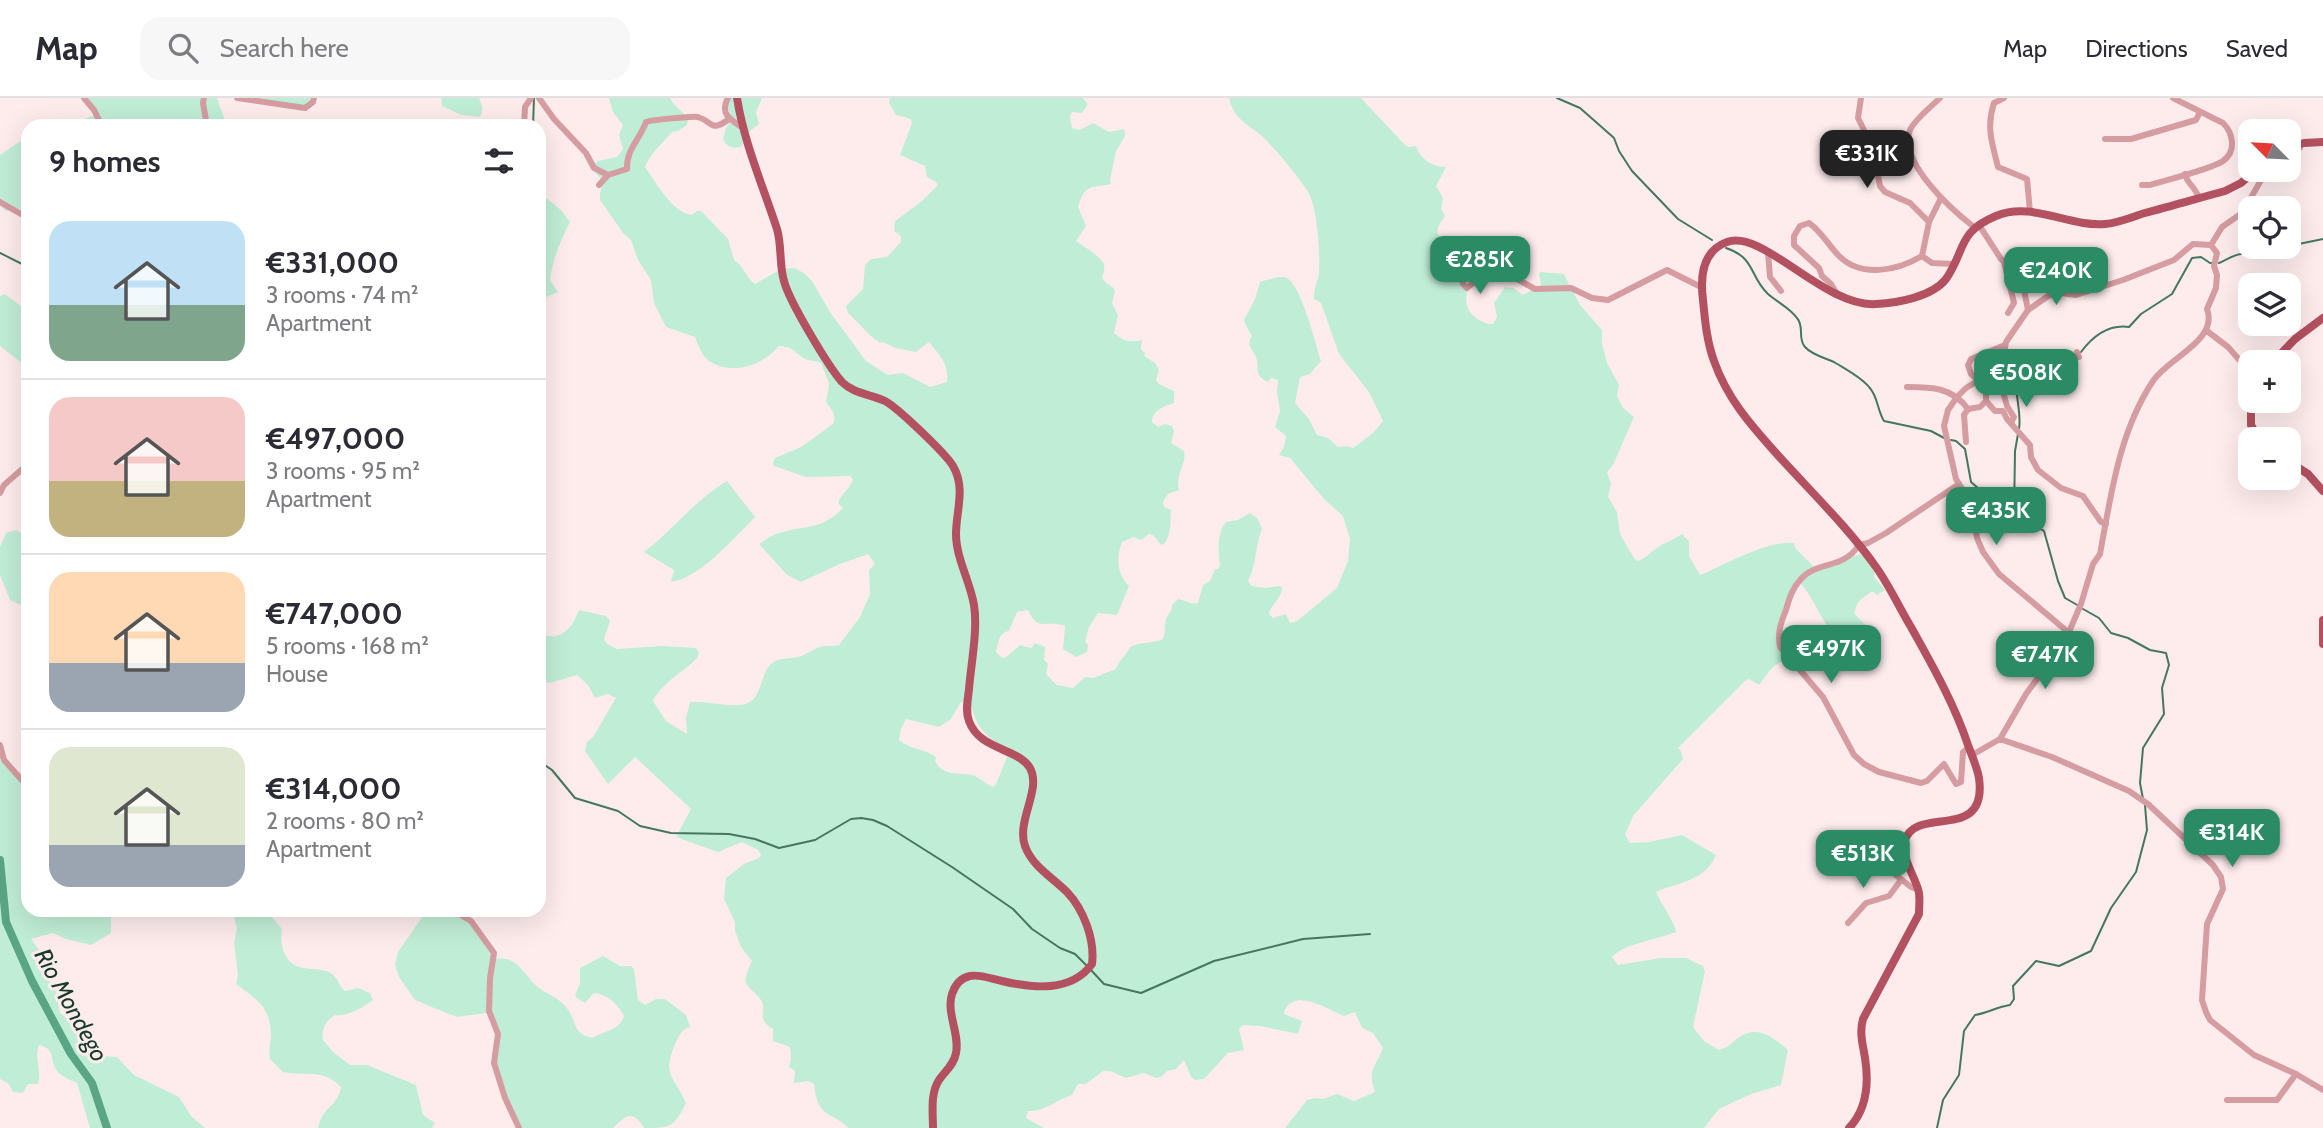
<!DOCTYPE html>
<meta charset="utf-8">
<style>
body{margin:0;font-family:Cabin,sans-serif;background:#f7f7f7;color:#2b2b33;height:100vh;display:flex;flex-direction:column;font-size:26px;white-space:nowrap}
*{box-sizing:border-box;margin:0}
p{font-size:23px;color:#7c7c81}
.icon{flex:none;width:38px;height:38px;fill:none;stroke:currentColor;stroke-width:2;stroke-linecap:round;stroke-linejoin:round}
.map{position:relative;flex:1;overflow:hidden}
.drawer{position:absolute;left:21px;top:21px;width:525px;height:798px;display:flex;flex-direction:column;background:#fff;border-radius:21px;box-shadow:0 7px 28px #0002}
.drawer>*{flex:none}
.needle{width:46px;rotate:294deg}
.fabs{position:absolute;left:2238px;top:21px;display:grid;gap:14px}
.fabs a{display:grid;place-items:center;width:63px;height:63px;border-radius:14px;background:#fff;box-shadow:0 7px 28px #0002;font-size:35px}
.price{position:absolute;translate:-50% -60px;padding:0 16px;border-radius:14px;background:#2a8b65;color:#fff;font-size:23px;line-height:46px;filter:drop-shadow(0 2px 4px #0008)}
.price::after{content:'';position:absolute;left:50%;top:42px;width:21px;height:16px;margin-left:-10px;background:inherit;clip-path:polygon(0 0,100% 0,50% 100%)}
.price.selected{background:#222;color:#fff}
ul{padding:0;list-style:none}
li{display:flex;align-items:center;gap:21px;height:175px;padding:0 28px}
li+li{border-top:2px solid #e1e1e2}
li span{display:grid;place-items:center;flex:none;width:196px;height:140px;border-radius:21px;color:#555}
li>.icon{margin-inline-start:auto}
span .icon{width:84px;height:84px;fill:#fffc;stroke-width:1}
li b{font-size:30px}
h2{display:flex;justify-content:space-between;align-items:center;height:84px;padding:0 28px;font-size:30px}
header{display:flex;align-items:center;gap:42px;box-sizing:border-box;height:98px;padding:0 35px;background:#fff;border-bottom:2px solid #e1e1e2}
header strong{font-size:33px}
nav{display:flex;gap:38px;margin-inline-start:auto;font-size:24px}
.search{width:490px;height:63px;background:#f7f7f7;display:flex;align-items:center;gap:18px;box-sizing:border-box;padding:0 24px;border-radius:21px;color:#7c7c81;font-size:26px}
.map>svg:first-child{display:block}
.green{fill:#c0edd6;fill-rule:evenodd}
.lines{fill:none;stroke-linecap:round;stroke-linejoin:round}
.stream{stroke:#45765e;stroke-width:2}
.river{stroke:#5aa583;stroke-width:8}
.minor{stroke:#d59ca1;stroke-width:6}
.major{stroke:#b45160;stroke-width:8}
.labels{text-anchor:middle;stroke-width:6;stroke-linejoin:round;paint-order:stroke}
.water-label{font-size:24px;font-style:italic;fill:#183a2b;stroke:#feeced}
</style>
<header>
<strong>Map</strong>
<div class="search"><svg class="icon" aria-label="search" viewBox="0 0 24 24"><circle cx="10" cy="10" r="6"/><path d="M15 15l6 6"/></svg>Search here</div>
<nav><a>Map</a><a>Directions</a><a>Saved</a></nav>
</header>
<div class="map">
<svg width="2323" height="1030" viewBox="0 0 2323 1030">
<rect width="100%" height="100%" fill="#feeced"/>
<g class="green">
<polygon points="82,0 217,0 227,28 45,28 79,23 95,17"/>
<polygon points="252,0 311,0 307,7 301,8"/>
<path d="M441,0H479C482,8 484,10 480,19L461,17L442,8Z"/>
<path d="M609,0H670C674,9 682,12 688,20L687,27L678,33L672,34C662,46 651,54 645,69C656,84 672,115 692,117L697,113H701L728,141L734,162C745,169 745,179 755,186L781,171L794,170L804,175L812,183L830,214L866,263L888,277L903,275L930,289L947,284C949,266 940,258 929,244L916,254L895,250L883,244L880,245C867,236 859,225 848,215L846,208L863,191L865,167L871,161L887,159L901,144V138L894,133L895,123L922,103L938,87L936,84L927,79L925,68L900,57L912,25L911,21L896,17L889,5L890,0H1083L1088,6L1082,15L1072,14L1070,18L1072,30L1080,32L1093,25L1109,34L1124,31L1125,38L1116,53L1110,83L1111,86C1090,90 1085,86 1078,109L1086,128L1076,143C1082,147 1103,160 1104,167C1105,172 1103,176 1102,180C1111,193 1119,184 1112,205L1118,217L1114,235C1123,243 1130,245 1142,242L1141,251L1145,255L1144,258L1155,265L1159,272L1156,282L1159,286L1174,293V305C1164,308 1152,313 1152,324L1158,329L1165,326L1172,328L1174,333L1171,345L1184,353C1187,368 1175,374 1179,392L1168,396L1163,404L1164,409L1171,412C1170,424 1172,433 1165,445L1161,447L1153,437L1149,436L1141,442L1134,439L1122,444C1116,460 1117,476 1129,488L1117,517L1098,515L1089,529L1085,544L1088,547L1087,554L1076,559L1063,551L1065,528C1046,521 1038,535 1028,512L1017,514L1009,533C998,535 999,544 996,554L1002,560L1006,559L1020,547L1031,550L1035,545L1045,549L1044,562L1048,566L1046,576L1057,587L1073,590L1085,579L1093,580L1116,571C1119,562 1126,558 1130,549C1141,543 1152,546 1163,541C1166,534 1164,527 1166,521C1169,515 1172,513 1172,507L1178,501C1185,502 1191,507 1198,505L1203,487L1210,483L1215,471H1218L1220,467C1218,453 1217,434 1226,424L1238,422L1250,415L1258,421L1262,431C1255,447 1257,466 1248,483L1252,488L1266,490L1278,488L1282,489C1282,501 1271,506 1269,516L1273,520L1286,516L1290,525L1297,523L1337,490L1348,463L1350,441L1343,418L1324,401L1290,360L1279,357L1284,349L1286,338L1275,329L1280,313L1277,295L1278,282L1271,280L1268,284C1253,277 1260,271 1256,259C1252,250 1246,247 1252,238L1246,228L1244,222L1255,201L1260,184C1266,182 1282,177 1287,180C1301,187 1316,247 1321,263L1310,276L1300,279L1295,305L1309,321L1317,337L1328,340L1338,349L1347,348L1353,350L1373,335L1383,323L1369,294L1339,256L1321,205L1314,201C1313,191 1318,184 1319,175C1320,155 1318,111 1308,94C1298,78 1280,57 1267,43C1253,27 1235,26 1229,0H1361L1404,46L1409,49L1416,48C1420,61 1432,69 1446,69L1436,88L1443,100L1441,111L1445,118L1439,127L1437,135L1443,142L1445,150L1449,152L1459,149L1469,137L1478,142L1484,150L1469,171L1461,179C1463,183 1465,186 1466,190C1468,195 1465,201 1467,207C1469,217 1483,227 1493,226L1497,219L1494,205L1505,189L1513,190L1523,197L1541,187L1539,176L1540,174L1564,176L1580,207L1602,232V246L1607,265L1619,287L1617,298L1623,310L1634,319L1613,367L1607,374L1611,386L1608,399L1617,414L1620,436L1634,460L1637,463C1646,461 1649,455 1657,450C1665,444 1672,443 1682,436L1689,443V458L1700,477C1729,465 1764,443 1794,445L1795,450L1817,472L1860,456L1875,468L1874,479L1885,492L1877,497L1872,493L1858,504L1854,515C1862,525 1872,530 1877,541C1871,546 1864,548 1856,546C1823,540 1820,506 1800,485L1778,529L1795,542L1804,554L1800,560C1774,563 1774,567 1759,587L1749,581L1745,583L1678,650L1681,653L1683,661L1633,718L1625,737L1630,745L1649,744L1682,737L1716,757C1704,784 1681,783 1656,794C1662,808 1673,820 1676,834C1659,841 1623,846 1612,859L1618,867L1660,860H1686L1703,868L1705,873L1693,929L1704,943L1719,952C1728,950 1731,945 1738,940C1757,926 1773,939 1788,952L1781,987L1751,996L1719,1011L1704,1030H1285L1307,1002L1315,1000L1323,1001L1337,996L1354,1003L1375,994C1367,972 1375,970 1383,950L1373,935L1362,930L1355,914L1344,918C1326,911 1298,891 1285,911L1284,916L1302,923L1298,936L1260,928L1243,927L1239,931L1244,952L1228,955L1204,981L1195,982L1191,979L1184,962L1176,971L1167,973L1161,979L1156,980L1144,975L1126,980L1110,973H1103L1086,986H1078L1072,997C1056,1002 1045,1014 1028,1013L1026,1020L1044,1030H849C829,1012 818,1021 814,986L808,983L794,985L795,973L789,969L791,961L790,949L773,943V931C755,920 768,915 761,902C757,896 749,891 746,885C744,879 750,868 752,863L741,849L735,833V824L724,801L726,780L744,766L759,760L761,757L758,752L742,744L718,754L676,739L691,711L635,659L608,686L585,653L587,644L593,639L616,600L608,596L595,600L588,587L577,577L550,585L539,583V536C544,536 551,540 556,538C569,535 575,522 579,512L606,518L610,523L604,541L607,546L617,551L662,548L696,550L699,555L697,560C683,575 662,584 653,603L666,623L687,636L686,620L690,604C705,602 738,612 750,604C762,596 761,575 771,566C778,559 789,561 798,559C806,557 815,550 823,548C829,547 834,549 839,547L860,519L870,496L869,472L875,466L868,456L840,466L801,484L787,477L759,446C765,442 772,437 779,435C806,427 822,432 843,410L838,405C841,395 849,393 853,381L850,378L806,379L774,368L773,365L775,360L801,349L833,326C837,317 832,312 826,304L829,286L821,265C816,263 812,263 808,262C796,258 797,249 779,248C762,268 732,278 709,263C702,258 698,247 695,239L666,229L654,205L651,182L638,162L631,142L623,135L600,102V96L603,84L596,75L594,66L598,63L617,59L623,51L619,37L623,27L613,14ZM961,604L970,607C974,616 976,625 983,633C991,643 1002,645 1008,657L996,686L993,689C986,686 979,679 972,677C957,674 944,679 935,663L936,659C925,651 909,651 899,642L901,631L906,621L939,629L951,621Z"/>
<path d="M724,0H762L756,14L759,26L751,32L741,49C732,51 727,49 723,41L726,30L732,21Z"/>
<polygon points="28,38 28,116 17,110 6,113 0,107 0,57"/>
<path d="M539,94L561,112L570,124C560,144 553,160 550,182L558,194L539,202Z"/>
<polygon points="5,196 28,214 28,270 0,248 0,198"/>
<path d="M727,383L755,419C734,440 700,480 671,484L674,472L644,454C673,432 695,402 727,383Z"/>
<polygon points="16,432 28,438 28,510 10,502 0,477 0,449 6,435"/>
<path d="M0,645L5,662L28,686V812H111V835L91,847L66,841L53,835L31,841L39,852L44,875L57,894L60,915L75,927L94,955L102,958L117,959L134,977L179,999L191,1018L205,1030H90L77,985C70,982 62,979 57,973C49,961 56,951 39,947C34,961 42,972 38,986H28L23,995L13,994L8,985L0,981Z"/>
<path d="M232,812H266L282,831C279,848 285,868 304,870C314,872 323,870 332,876C338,880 339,888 345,893L358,890L370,895L373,902C363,909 348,919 335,917C326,923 321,930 323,942L333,954L350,967H367L416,987L423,1017L435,1025L432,1030H318C323,1007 337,1010 341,989C322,970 307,979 283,974L270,961C268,952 271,945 271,937C270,908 257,902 236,886L238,878L234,844L237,830Z"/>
<path d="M427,812C434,812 443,811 450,812C473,818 486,841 497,861C518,857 525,879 539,890C548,896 560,901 566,909C577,921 571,936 593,940C605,932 619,933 624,918C619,907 607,896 594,895L585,905L577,900L575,897L580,886V870L603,858L620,868H631L634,871L638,902L645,907L656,901H665L686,917L690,929C682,931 680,936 676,944C661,978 674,977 686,1005C674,1029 671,1030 644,1030C633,1012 627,1016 613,1030H521L513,1020L495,965L499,939L487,915L457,919L434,910L415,902L399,879L395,867L398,854Z"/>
</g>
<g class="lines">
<g class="stream">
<polyline points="1557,0 1580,10 1605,32 1614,40 1619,53 1632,73 1678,121 1712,142"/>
<polyline points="533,28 534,0"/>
<polyline points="2289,148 2323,141"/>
<path d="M1726,150C1756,160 1749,178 1768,196C1777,204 1790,210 1797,220C1805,229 1797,240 1805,249C1812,257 1825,260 1834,264C1845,271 1861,279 1869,289C1878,298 1877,312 1884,323L1931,333L1946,341"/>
<polyline points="0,155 28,169"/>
<path d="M2219,165C2226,162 2233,157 2241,156C2258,152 2272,156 2288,149"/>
<path d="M2081,254C2093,238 2108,226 2129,229L2141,216L2172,196L2192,160L2201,159L2210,165H2213"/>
<path d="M2019,331C2021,319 2018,309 2017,297C2017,274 2042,264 2061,260C2067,258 2071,260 2077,257"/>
<polyline points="1951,342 1956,343 1965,351 1971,384 2008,416 2029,424 2044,433 2058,483 2065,500 2079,508"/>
<polyline points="2014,417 2015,353 2018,336"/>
<polyline points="2083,511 2099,520 2111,535 2128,540 2150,552 2166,555 2169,567 2162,590 2164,616 2143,650 2140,685 2143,701"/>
<polyline points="539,663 552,672 575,700 618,713 640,728 671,735 729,736 755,741 779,750 815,742 851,721 861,720 873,722 887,728 952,769 1013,811 1032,831 1060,850 1075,856 1086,867"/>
<polyline points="1090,871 1104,886 1141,895 1214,863 1303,841 1370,836"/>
<path d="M1937,1030L1943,1002L1959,977L1964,933L1975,917C1987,915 1997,909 2010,907L2014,901L2013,888L2036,863L2059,868L2091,853L2111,810L2136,774L2147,732L2145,707"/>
</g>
<polyline class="river" points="0,762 6,824 32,883 71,956 92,985 107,1030"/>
<g class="minor">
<polyline points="84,0 94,12 102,28"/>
<polyline points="204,0 203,5 207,28"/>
<polyline points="237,0 305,10 313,4 314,0"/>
<polyline points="539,0 554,21 586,55 594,70 608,77"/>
<path d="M728,0C719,16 731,22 743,30"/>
<polyline points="1861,0 1858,20 1873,50 1880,88 1885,94 1910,105 1929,124"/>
<path d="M1940,0C1931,9 1915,21 1910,32C1898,64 1952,112 1974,129"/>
<path d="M2004,0L1994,5C1986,29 1992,45 1998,69L2027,81L2030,114"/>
<polyline points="524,28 525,9 531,0"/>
<polyline points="2105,41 2131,41 2196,22 2200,14"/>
<polyline points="2289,55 2300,50 2299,46"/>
<path d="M2185,76C2187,86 2195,88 2199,100"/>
<path d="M599,87L608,77L627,71C626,52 640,41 646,24C650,22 694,18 698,19C714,24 710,35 729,21"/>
<path d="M2142,87H2150C2166,82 2212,71 2223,63C2237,53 2233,35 2223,25L2173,0"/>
<polyline points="0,104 28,120"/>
<polyline points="1979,127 2001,161 2016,172 2023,187 2028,212"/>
<polyline points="1768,154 1770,179 1781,193"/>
<polyline points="1922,158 1932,165 1953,166"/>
<polyline points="2004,164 2014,205 2008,215"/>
<polyline points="1504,174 1513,156"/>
<path d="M1470,175L1473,185L1467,190L1463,186L1462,180C1488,159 1479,177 1504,174L1535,191L1571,190L1592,200L1608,202L1667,172L1701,189"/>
<path d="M1837,196L1831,186L1822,178L1819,170L1794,147V138L1800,128L1809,125C1822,134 1828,147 1839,158C1861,180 1897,173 1922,158L1929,124L1941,100"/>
<polyline points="2207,233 2228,249 2250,274"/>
<polyline points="2077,254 2079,259"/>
<polyline points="1986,277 1986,303 1995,313 2003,313 2007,321 2030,347 2031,359 2038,372 2061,390 2083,398 2101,424 2106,426"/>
<polyline points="1978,282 1971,276 1968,267 1971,261 2005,247"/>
<path d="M1907,289C1931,289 1952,289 1968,311L1980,309L1986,303"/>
<polyline points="2003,294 2007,308 2014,319 2011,325"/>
<polyline points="1966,344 1964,317 1968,311"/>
<path d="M1959,386L1886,435L1868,445L1859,447C1843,472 1817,462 1800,482C1792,491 1789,501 1786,512C1781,524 1777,535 1780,549L1823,599L1854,657L1864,666L1879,674L1921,685L1927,683L1944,666L1956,686L1961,684L1963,654L1969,649"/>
<polyline points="0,395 4,387 28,366"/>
<polyline points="2068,534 1999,476 1983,454 1977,440 1974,419 1966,397 1956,381 1944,328 1948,312 1957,299 1966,290 1995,272 2003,261 2006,244 2028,212 2054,194 2076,197 2123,182 2174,162 2193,146 2211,147"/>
<path d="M2000,641L2026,596L2065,543L2081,506L2093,466L2100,456C2111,397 2119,334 2153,283C2168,260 2219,242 2207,211L2216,190L2217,177L2214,168L2217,155L2211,147L2222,129L2242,115L2267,72"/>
<polyline points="0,647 4,662 28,689"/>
<polyline points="1972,657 2000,641 2052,659 2129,693 2148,706 2213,767 2221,779 2223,791 2207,826 2202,902 2206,914 2210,922 2254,957 2296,976 2323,992"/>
<polyline points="1892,774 1911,789 1918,791"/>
<polyline points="452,812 471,823 494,855 490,880 489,913 498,936 494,965 505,1000 519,1030"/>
<polyline points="1848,825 1866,805 1889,798 1901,782"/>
<polyline points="2227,1002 2277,1002 2296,976"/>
</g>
<g class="major">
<path d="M737,0C744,45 763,88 777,131C782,148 779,166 784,183C789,203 828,268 842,284C854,296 870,296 885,303C898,310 946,356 953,368C966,390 956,413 956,436C956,460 970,483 974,507C978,532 971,566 969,591C968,601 965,613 969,623C979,652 1018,650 1030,670C1042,691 1016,723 1025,748C1032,768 1052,779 1067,794C1084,812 1095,842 1092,866C1071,895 1032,890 1002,883C992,881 980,876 970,878C960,880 955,887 952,896C946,915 960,936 956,955C954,967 945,973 939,982C930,996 933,1015 933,1030"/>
<polyline points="2289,49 2304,45 2323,44"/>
<polyline points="2273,264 2295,241 2323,220"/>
<polyline points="2251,303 2251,327 2259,341"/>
<polyline points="2289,364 2308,376 2323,393"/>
<polyline points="2323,522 2323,546"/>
<path d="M1849,1030C1867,1011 1869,985 1865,960C1863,947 1859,935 1863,921L1919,816C1919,809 1920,802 1919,795C1916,779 1900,760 1905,742C1917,707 1988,745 1979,680C1977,669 1972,658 1968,647C1954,605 1932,567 1911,529C1899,509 1889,487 1876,469C1847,428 1809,392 1775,354C1750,326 1727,300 1714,263C1707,244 1705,223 1703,202C1700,179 1702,153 1727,144C1762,130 1825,210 1876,206C1897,205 1932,199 1946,181C1966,152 1957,134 1996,118C2032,103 2068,129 2105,126C2118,125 2132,119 2145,115C2172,108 2199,100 2225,93L2241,85L2256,72"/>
</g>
</g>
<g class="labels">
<g class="water-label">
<text transform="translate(71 907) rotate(61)" y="8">Rio Mondego</text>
</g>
</g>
</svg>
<div class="fabs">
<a><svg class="needle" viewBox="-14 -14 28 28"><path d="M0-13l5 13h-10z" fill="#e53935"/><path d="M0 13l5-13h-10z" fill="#7c7c81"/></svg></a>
<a><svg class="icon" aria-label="locate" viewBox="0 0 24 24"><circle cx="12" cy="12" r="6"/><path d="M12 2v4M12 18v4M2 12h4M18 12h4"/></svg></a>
<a><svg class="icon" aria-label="layers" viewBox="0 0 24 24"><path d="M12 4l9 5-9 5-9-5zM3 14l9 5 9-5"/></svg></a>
<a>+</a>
<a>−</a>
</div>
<b class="price selected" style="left:1867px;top:92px">€331K</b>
<b class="price" style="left:1480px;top:198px">€285K</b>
<b class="price" style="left:2056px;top:209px">€240K</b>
<b class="price" style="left:2026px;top:311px">€508K</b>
<b class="price" style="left:1996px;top:449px">€435K</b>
<b class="price" style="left:1831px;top:587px">€497K</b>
<b class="price" style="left:2045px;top:593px">€747K</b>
<b class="price" style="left:2232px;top:771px">€314K</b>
<b class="price" style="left:1863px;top:792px">€513K</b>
<section class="drawer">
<h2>9 homes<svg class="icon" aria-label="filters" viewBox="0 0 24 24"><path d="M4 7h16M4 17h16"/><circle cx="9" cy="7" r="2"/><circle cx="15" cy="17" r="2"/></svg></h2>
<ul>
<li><span style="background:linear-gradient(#bfe0f5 60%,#7fa58c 0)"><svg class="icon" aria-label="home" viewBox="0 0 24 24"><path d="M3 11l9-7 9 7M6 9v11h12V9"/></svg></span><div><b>€331,000</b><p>3 rooms · 74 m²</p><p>Apartment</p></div></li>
<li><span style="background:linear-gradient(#f6c9c9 60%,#c2b280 0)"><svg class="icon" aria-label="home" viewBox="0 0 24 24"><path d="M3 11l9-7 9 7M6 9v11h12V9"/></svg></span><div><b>€497,000</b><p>3 rooms · 95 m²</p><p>Apartment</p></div></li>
<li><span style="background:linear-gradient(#ffd9b3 65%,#9aa5b1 0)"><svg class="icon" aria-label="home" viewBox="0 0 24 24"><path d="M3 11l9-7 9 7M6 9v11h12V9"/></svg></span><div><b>€747,000</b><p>5 rooms · 168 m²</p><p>House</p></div></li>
<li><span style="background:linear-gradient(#dfe7d0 70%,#9aa5b1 0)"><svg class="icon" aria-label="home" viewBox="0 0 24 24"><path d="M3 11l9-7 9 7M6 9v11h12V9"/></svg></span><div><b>€314,000</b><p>2 rooms · 80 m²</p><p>Apartment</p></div></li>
</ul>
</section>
</div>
